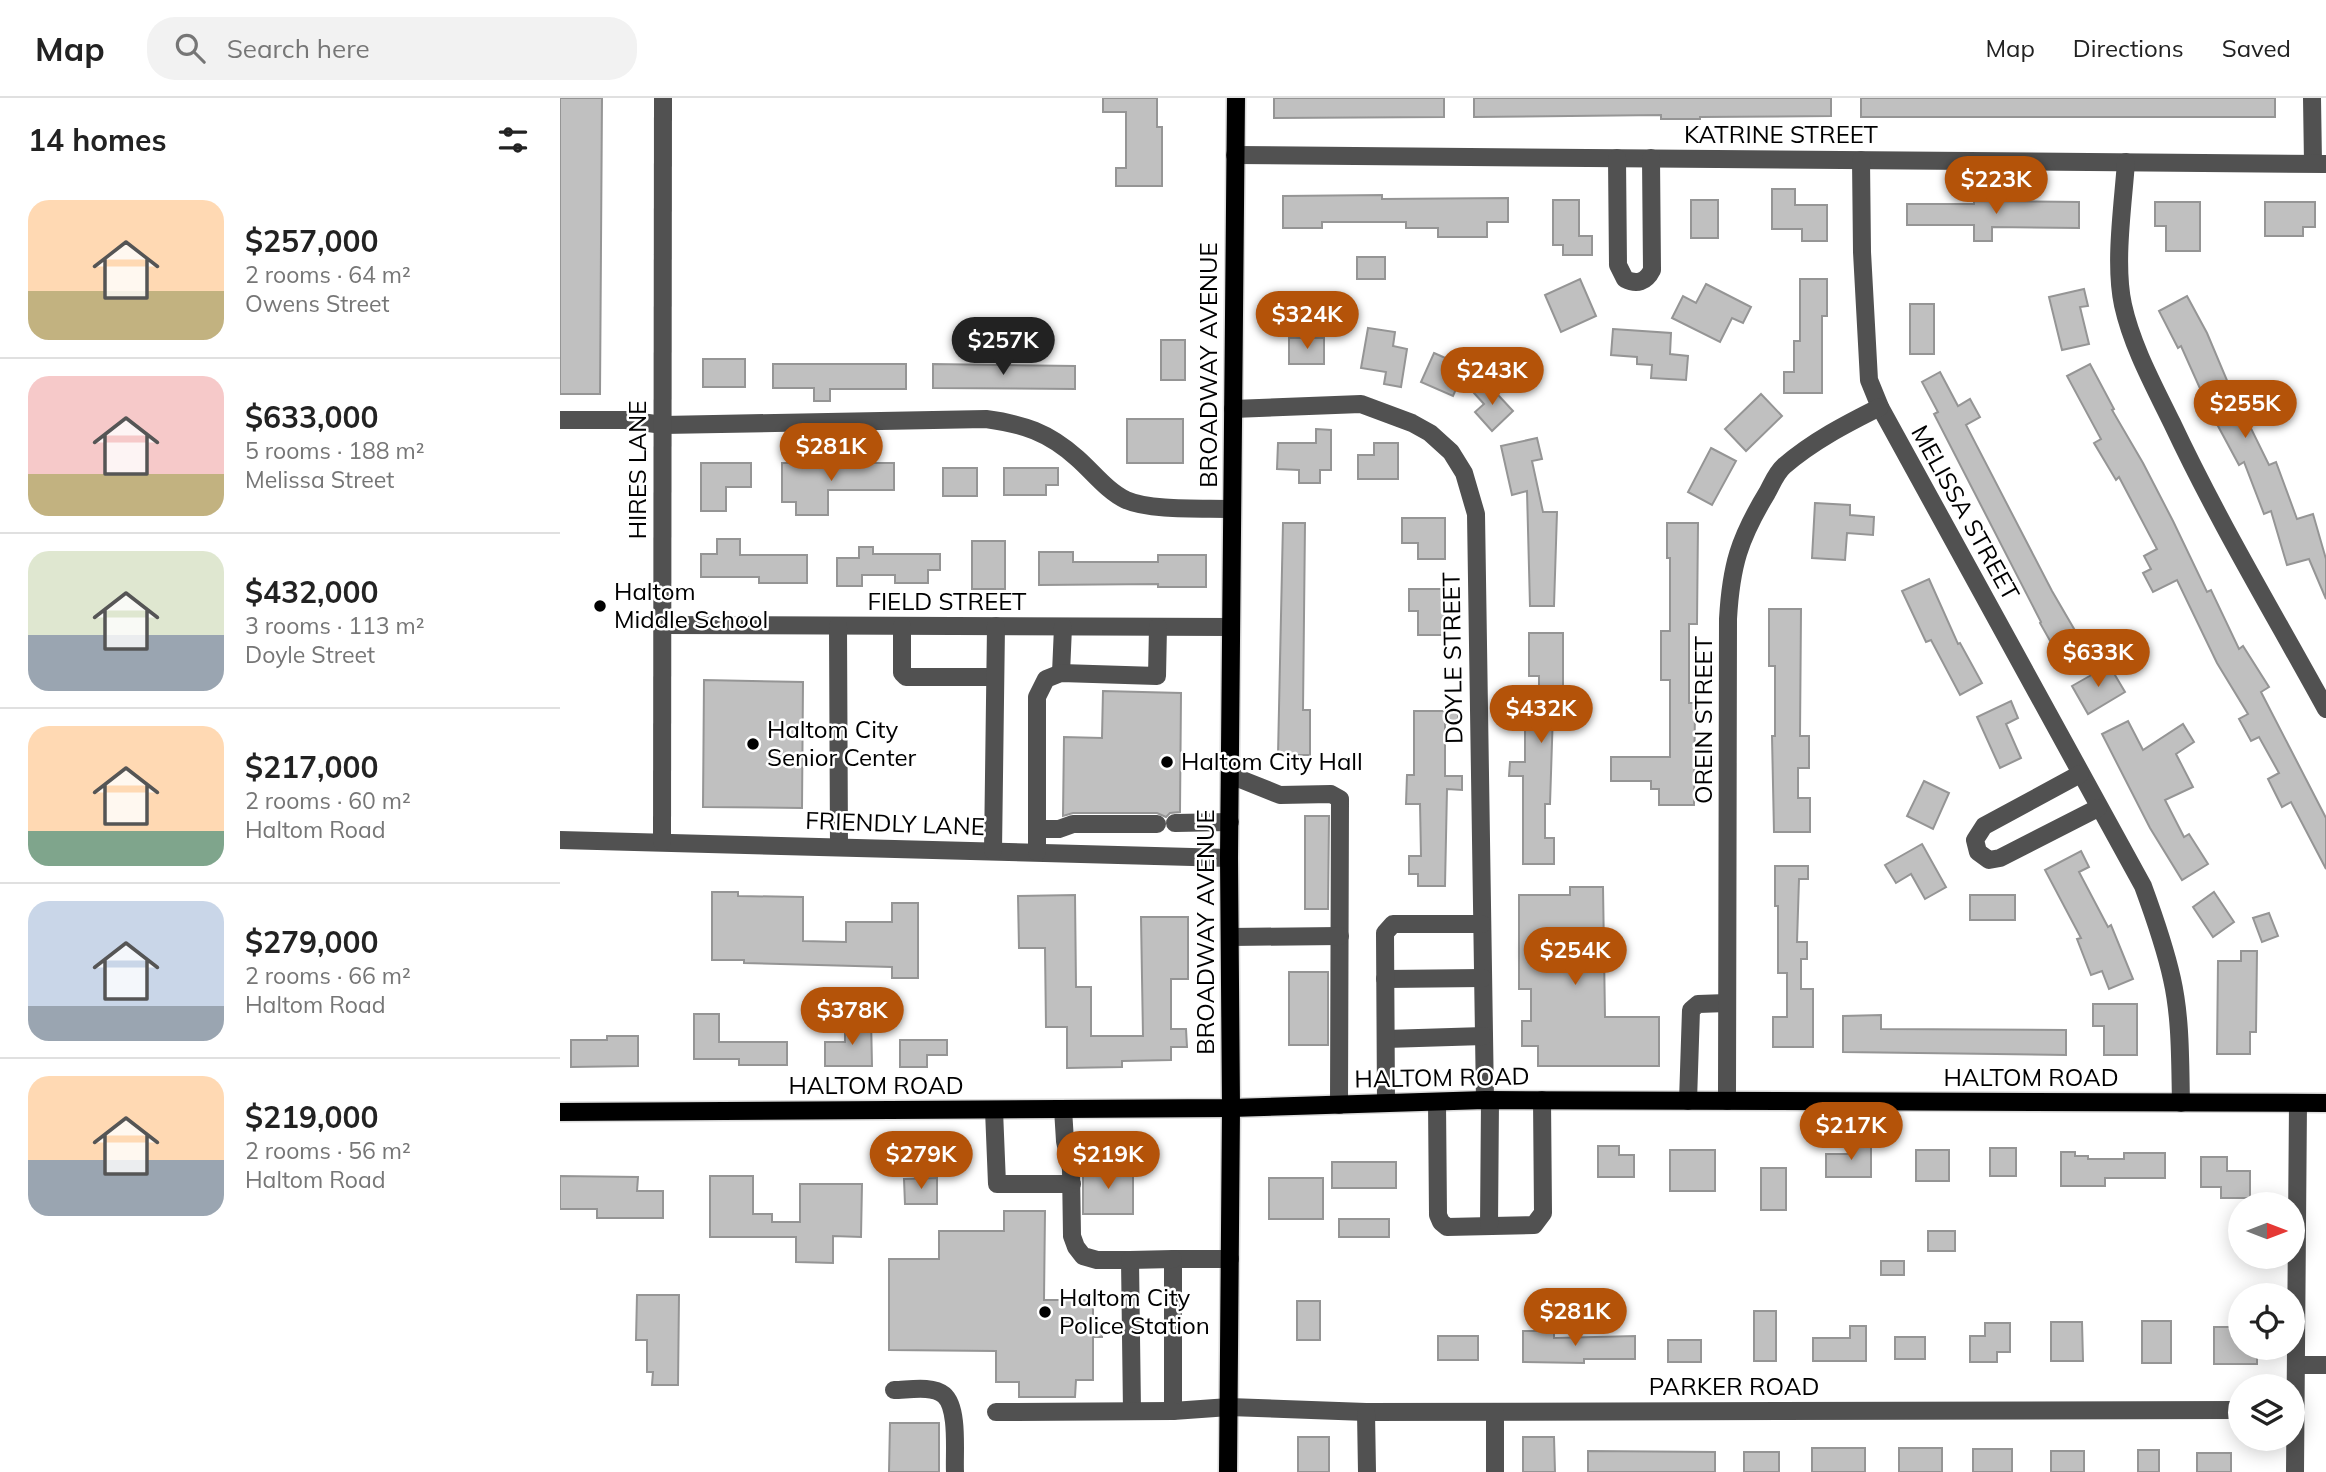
<!DOCTYPE html>
<meta charset="utf-8">
<style>
body{margin:0;font-family:Mulish,sans-serif;background:#f2f2f2;color:#222;height:100vh;display:flex;flex-direction:column;font-size:26px;white-space:nowrap}
*{box-sizing:border-box;margin:0}
p{font-size:23px;color:#767676}
.icon{flex:none;width:38px;height:38px;fill:none;stroke:currentColor;stroke-width:2;stroke-linecap:round;stroke-linejoin:round}
.map{position:relative;flex:1;overflow:hidden}
.sheet{display:flex;flex-direction:column;background:#fff;width:560px}
.sheet>*{flex:none}
.needle{width:46px;rotate:90deg}
.buttons{position:absolute;left:1668px;top:1094px;display:grid;gap:14px}
.buttons a{display:grid;place-items:center;width:77px;height:77px;border-radius:50%;background:#fff;box-shadow:0 4px 18px #0003;font-size:35px}
.price{position:absolute;translate:-50% -60px;padding:0 16px;border-radius:24px;background:#b45309;color:#fff;font-size:23px;line-height:46px;filter:drop-shadow(0 2px 4px #0008)}
.price::after{content:'';position:absolute;left:50%;top:42px;width:21px;height:16px;margin-left:-10px;background:inherit;clip-path:polygon(0 0,100% 0,50% 100%)}
.price.on{background:#222;color:#fff}
ul{padding:0;list-style:none}
li{display:flex;align-items:center;gap:21px;height:175px;padding:0 28px}
li+li{border-top:2px solid #e0e0e0}
li span{display:grid;place-items:center;flex:none;width:196px;height:140px;border-radius:21px;color:#555}
li>.icon{margin-inline-start:auto}
span .icon{width:84px;height:84px;fill:#fffc;stroke-width:1}
li b{font-size:30px}
h2{display:flex;justify-content:space-between;align-items:center;height:84px;padding:0 28px;font-size:30px}
header{display:flex;align-items:center;gap:42px;box-sizing:border-box;height:98px;padding:0 35px;background:#fff;border-bottom:2px solid #e0e0e0}
header strong{font-size:33px}
nav{display:flex;gap:38px;margin-inline-start:auto;font-size:24px}
.search{width:490px;height:63px;background:#f2f2f2;display:flex;align-items:center;gap:18px;box-sizing:border-box;padding:0 24px;border-radius:28px;color:#767676;font-size:26px}
main{display:flex;flex:1;min-height:0}
.map>svg:first-child{display:block}
.building{fill:#c0c0c0;stroke:#959595;stroke-width:2}
.lines{fill:none;stroke-linecap:round;stroke-linejoin:round}
.major-casing{stroke:#dbdbdb;stroke-width:21}
.minor{stroke:#515151;stroke-width:18}
.major{stroke:#000;stroke-width:18}
.poi-dot{fill:#000;stroke:#fff;stroke-width:2.5}
.labels{text-anchor:middle;stroke-width:5;stroke-linejoin:round;paint-order:stroke}
.street-label{font-size:24px;fill:#000;stroke:#fff}
.poi-label{font-size:24px;fill:#000;stroke:#fff;text-anchor:start}
</style>
<header>
<strong>Map</strong>
<div class="search"><svg class="icon" aria-label="search" viewBox="0 0 24 24"><circle cx="10" cy="10" r="6"/><path d="M15 15l6 6"/></svg>Search here</div>
<nav><a>Map</a><a>Directions</a><a>Saved</a></nav>
</header>
<main>
<section class="sheet">
<h2>14 homes<svg class="icon" aria-label="filters" viewBox="0 0 24 24"><path d="M4 7h16M4 17h16"/><circle cx="9" cy="7" r="2"/><circle cx="15" cy="17" r="2"/></svg></h2>
<ul>
<li><span style="background:linear-gradient(#ffd9b3 65%,#c2b280 0)"><svg class="icon" aria-label="home" viewBox="0 0 24 24"><path d="M3 11l9-7 9 7M6 9v11h12V9"/></svg></span><div><b>$257,000</b><p>2 rooms · 64 m²</p><p>Owens Street</p></div></li>
<li><span style="background:linear-gradient(#f6c9c9 70%,#c2b280 0)"><svg class="icon" aria-label="home" viewBox="0 0 24 24"><path d="M3 11l9-7 9 7M6 9v11h12V9"/></svg></span><div><b>$633,000</b><p>5 rooms · 188 m²</p><p>Melissa Street</p></div></li>
<li><span style="background:linear-gradient(#dfe7d0 60%,#9aa5b1 0)"><svg class="icon" aria-label="home" viewBox="0 0 24 24"><path d="M3 11l9-7 9 7M6 9v11h12V9"/></svg></span><div><b>$432,000</b><p>3 rooms · 113 m²</p><p>Doyle Street</p></div></li>
<li><span style="background:linear-gradient(#ffd9b3 75%,#7fa58c 0)"><svg class="icon" aria-label="home" viewBox="0 0 24 24"><path d="M3 11l9-7 9 7M6 9v11h12V9"/></svg></span><div><b>$217,000</b><p>2 rooms · 60 m²</p><p>Haltom Road</p></div></li>
<li><span style="background:linear-gradient(#c9d6e8 75%,#9aa5b1 0)"><svg class="icon" aria-label="home" viewBox="0 0 24 24"><path d="M3 11l9-7 9 7M6 9v11h12V9"/></svg></span><div><b>$279,000</b><p>2 rooms · 66 m²</p><p>Haltom Road</p></div></li>
<li><span style="background:linear-gradient(#ffd9b3 60%,#9aa5b1 0)"><svg class="icon" aria-label="home" viewBox="0 0 24 24"><path d="M3 11l9-7 9 7M6 9v11h12V9"/></svg></span><div><b>$219,000</b><p>2 rooms · 56 m²</p><p>Haltom Road</p></div></li>
</ul>
</section>
<div class="map">
<svg width="1766" height="1374" viewBox="0 0 1766 1374">
<rect width="100%" height="100%" fill="#fff"/>
<g class="building">
<polygon points="0,0 42,0 40,296 0,296"/>
<polygon points="543,0 597,0 597,29 602,29 602,88 556,88 556,70 566,70 566,14 543,14"/>
<polygon points="714,0 884,0 884,19 714,20"/>
<polygon points="914,0 1271,0 1271,18 1140,19 1140,21 1101,21 1101,17 914,19"/>
<rect x="1301" y="0" width="414" height="19"/>
<polygon points="1212,91 1235,91 1235,107 1267,107 1267,143 1242,143 1242,131 1212,131"/>
<polygon points="822,97 822,101 948,100 948,124 927,124 927,139 878,139 878,130 846,130 846,124 762,124 762,130 723,130 723,98"/>
<polygon points="993,102 1019,102 1019,138 1032,138 1032,157 1003,157 1003,147 993,147"/>
<rect x="1131" y="102" width="27" height="38"/>
<polygon points="1414,103 1519,104 1519,130 1432,129 1432,143 1414,143 1414,127 1347,127 1347,106 1414,106"/>
<polygon points="1595,104 1640,104 1640,153 1606,153 1606,128 1595,128"/>
<polygon points="1705,104 1755,104 1755,129 1743,129 1743,138 1705,138"/>
<rect x="797" y="159" width="28" height="22"/>
<polygon points="1020,181 1036,218 1001,234 985,197"/>
<polygon points="1240,181 1267,181 1267,218 1262,218 1262,295 1224,295 1224,274 1234,274 1234,243 1240,243"/>
<polygon points="1146,186 1191,209 1183,225 1172,220 1160,244 1112,220 1123,198 1136,205"/>
<polygon points="1524,191 1528,208 1520,209 1529,246 1502,252 1489,199"/>
<polygon points="1627,198 1647,235 1679,311 1681,310 1709,367 1716,364 1737,421 1753,416 1766,461 1766,501 1749,461 1727,467 1711,413 1704,416 1684,364 1679,367 1651,315 1621,248 1618,250 1599,213"/>
<rect x="1350" y="206" width="24" height="50"/>
<polygon points="808,230 835,234 833,248 847,251 841,289 824,286 826,274 801,270"/>
<polygon points="1053,231 1111,235 1110,256 1128,258 1126,282 1091,280 1092,267 1077,266 1077,259 1051,257"/>
<rect x="729" y="240" width="35" height="26"/>
<rect x="601" y="242" width="24" height="40"/>
<polygon points="874,255 906,269 893,298 861,284"/>
<rect x="143" y="261" width="42" height="28"/>
<polygon points="213,266 346,266 346,291 270,291 270,303 254,303 254,290 213,290"/>
<polygon points="373,266 515,268 515,291 373,290"/>
<polygon points="1530,266 1554,311 1552,312 1583,365 1613,423 1647,494 1651,492 1679,551 1683,548 1709,589 1701,594 1766,720 1766,771 1731,704 1722,709 1708,681 1719,675 1699,639 1691,643 1679,621 1688,616 1657,565 1617,482 1593,494 1583,475 1591,471 1584,458 1597,451 1559,379 1556,382 1534,345 1541,341 1507,278"/>
<polygon points="1380,274 1398,308 1410,301 1420,319 1406,327 1492,493 1524,548 1501,562 1480,525 1481,524 1374,316 1378,314 1362,284"/>
<polygon points="926,284 953,313 932,333 915,314 924,306 914,295"/>
<polygon points="1201,296 1222,318 1186,353 1165,331"/>
<rect x="567" y="321" width="56" height="44"/>
<polygon points="756,331 771,332 771,372 760,372 760,385 739,385 739,372 717,371 718,345 756,345"/>
<polygon points="977,340 982,361 972,363 983,414 997,414 994,508 970,508 967,393 952,397 941,348"/>
<polygon points="814,345 838,345 838,381 798,381 798,357 814,357"/>
<polygon points="1151,350 1176,363 1152,407 1128,394"/>
<polygon points="141,365 191,365 191,389 166,389 166,413 141,413"/>
<polygon points="222,365 334,365 334,392 268,392 268,417 236,417 236,404 222,404"/>
<rect x="383" y="370" width="34" height="28"/>
<polygon points="444,370 498,370 498,387 486,387 486,397 444,397"/>
<polygon points="1255,405 1290,407 1290,417 1314,419 1313,437 1287,435 1285,462 1252,460"/>
<polygon points="842,420 885,420 885,461 858,461 858,445 842,445"/>
<polygon points="723,425 745,425 743,612 750,612 750,657 718,657"/>
<polygon points="1107,425 1138,425 1137,526 1129,526 1129,605 1135,605 1134,707 1099,707 1099,691 1091,691 1091,683 1051,683 1051,659 1110,659 1110,582 1101,582 1101,533 1110,533 1110,460 1107,460"/>
<polygon points="157,441 180,441 180,457 247,457 247,485 199,485 199,479 141,479 141,456 157,456"/>
<rect x="412" y="443" width="33" height="48"/>
<polygon points="299,449 313,449 313,456 380,456 380,472 368,472 368,485 335,485 335,477 302,477 302,488 277,488 277,460 299,460"/>
<polygon points="479,454 513,454 513,464 598,464 598,457 646,457 646,489 598,489 598,486 479,487"/>
<polygon points="1369,481 1398,546 1400,545 1422,585 1400,597 1371,542 1366,544 1342,493"/>
<polygon points="849,491 886,491 886,537 858,537 858,513 849,513"/>
<polygon points="1209,511 1241,511 1240,638 1249,638 1249,670 1238,670 1238,700 1250,700 1250,734 1214,734 1212,638 1215,638 1215,568 1209,568"/>
<polygon points="969,535 1003,535 1003,599 1010,599 1010,614 993,614 990,706 985,706 985,740 994,740 994,766 963,766 963,678 949,678 950,664 965,664 965,613 979,613 979,578 969,578"/>
<polygon points="1549,567 1565,594 1528,616 1512,588"/>
<polygon points="144,582 243,584 242,710 143,709"/>
<polygon points="543,593 621,595 620,714 610,715 606,719 597,715 513,715 503,718 504,639 542,640"/>
<polygon points="1451,603 1458,620 1446,626 1461,660 1440,670 1417,619"/>
<polygon points="854,613 898,613 898,626 885,626 885,678 902,678 902,692 887,691 885,788 858,788 858,776 849,776 849,758 861,758 860,706 846,706 847,677 854,677"/>
<polygon points="1568,623 1583,652 1623,626 1634,644 1616,656 1633,689 1605,702 1624,739 1629,736 1648,766 1622,782 1590,730 1542,636"/>
<polygon points="1364,683 1389,695 1373,731 1347,718"/>
<polygon points="745,718 769,718 768,811 745,811"/>
<polygon points="1362,746 1386,789 1365,801 1351,776 1336,785 1325,767"/>
<polygon points="1521,753 1529,769 1519,774 1548,829 1551,827 1573,881 1549,891 1542,873 1531,877 1517,841 1521,840 1485,772"/>
<polygon points="1215,768 1248,768 1248,781 1239,781 1237,844 1247,844 1247,861 1241,861 1241,891 1253,891 1253,949 1213,949 1213,919 1227,919 1227,875 1218,875 1218,808 1215,808"/>
<polygon points="1010,789 1043,789 1045,919 1099,919 1099,968 978,968 978,948 962,948 962,923 971,923 971,891 959,891 959,797 1010,797"/>
<polygon points="152,794 178,794 178,798 243,799 243,843 286,844 286,824 332,824 332,805 358,805 358,880 332,880 332,869 184,865 184,862 152,862"/>
<polygon points="1654,794 1674,824 1653,839 1633,809"/>
<polygon points="515,797 516,889 531,889 531,938 583,938 581,819 628,819 628,881 611,881 611,931 626,931 627,949 611,949 611,962 562,963 562,969 507,970 507,929 486,929 485,850 459,850 458,798"/>
<rect x="1410" y="797" width="45" height="25"/>
<polygon points="1709,815 1718,838 1702,844 1693,820"/>
<polygon points="1681,853 1697,853 1696,934 1690,934 1690,956 1657,956 1658,863 1681,863"/>
<rect x="729" y="874" width="39" height="73"/>
<polygon points="1533,906 1577,906 1577,957 1544,957 1544,928 1533,928"/>
<polygon points="134,916 159,916 159,944 227,944 227,967 179,967 179,961 134,961"/>
<polygon points="1321,917 1321,931 1506,932 1506,957 1283,954 1283,918"/>
<polygon points="296,919 311,919 312,968 265,968 265,944 285,944 285,933 296,933"/>
<polygon points="47,938 78,938 78,968 11,969 11,942 47,942"/>
<polygon points="340,942 387,942 387,957 367,957 367,969 340,969"/>
<polygon points="1294,1041 1311,1041 1311,1079 1266,1079 1266,1056 1294,1056"/>
<polygon points="1038,1048 1059,1048 1059,1057 1074,1057 1074,1079 1038,1079"/>
<rect x="1430" y="1050" width="26" height="28"/>
<rect x="1110" y="1052" width="45" height="41"/>
<rect x="1356" y="1052" width="33" height="31"/>
<polygon points="1501,1054 1515,1054 1515,1058 1528,1058 1528,1061 1564,1061 1564,1055 1605,1055 1605,1080 1545,1080 1545,1088 1501,1088"/>
<polygon points="1641,1059 1667,1059 1667,1073 1690,1073 1690,1100 1661,1100 1661,1089 1641,1089"/>
<rect x="772" y="1064" width="64" height="26"/>
<rect x="523" y="1070" width="50" height="46"/>
<rect x="1201" y="1070" width="25" height="42"/>
<polygon points="0,1078 78,1079 77,1093 103,1093 103,1120 37,1120 37,1111 0,1111"/>
<polygon points="150,1078 193,1078 193,1116 212,1116 212,1124 240,1124 240,1086 302,1086 301,1139 273,1138 273,1165 236,1164 236,1139 150,1139"/>
<polygon points="377,1080 377,1106 345,1106 344,1081"/>
<rect x="709" y="1080" width="54" height="41"/>
<polygon points="444,1113 485,1113 484,1202 533,1202 533,1225 542,1225 542,1239 533,1239 533,1282 516,1282 515,1299 459,1299 459,1284 436,1284 436,1253 329,1252 329,1161 379,1161 379,1133 444,1133"/>
<rect x="779" y="1121" width="50" height="18"/>
<rect x="1368" y="1133" width="27" height="20"/>
<rect x="1321" y="1163" width="23" height="14"/>
<polygon points="77,1197 119,1197 118,1287 92,1287 93,1274 87,1274 87,1242 76,1242"/>
<rect x="737" y="1203" width="23" height="39"/>
<rect x="1194" y="1213" width="22" height="50"/>
<rect x="1582" y="1223" width="29" height="42"/>
<polygon points="1491,1224 1522,1224 1523,1263 1491,1263"/>
<polygon points="1425,1225 1450,1225 1450,1254 1437,1254 1437,1264 1410,1264 1410,1238 1425,1238"/>
<polygon points="1290,1228 1306,1228 1306,1263 1253,1263 1253,1240 1290,1240"/>
<polygon points="1654,1229 1680,1229 1680,1250 1697,1250 1697,1266 1654,1266"/>
<polygon points="963,1233 994,1233 994,1240 1075,1238 1075,1261 1024,1261 1024,1265 963,1264"/>
<rect x="878" y="1238" width="40" height="24"/>
<rect x="1335" y="1239" width="30" height="22"/>
<rect x="1108" y="1242" width="33" height="22"/>
<polygon points="330,1325 379,1325 379,1374 329,1374"/>
<rect x="738" y="1339" width="31" height="35"/>
<polygon points="963,1339 994,1339 995,1374 963,1374"/>
<rect x="1252" y="1350" width="53" height="24"/>
<rect x="1339" y="1350" width="43" height="24"/>
<rect x="1413" y="1351" width="39" height="23"/>
<rect x="1578" y="1352" width="21" height="22"/>
<polygon points="1028,1353 1155,1354 1155,1374 1028,1374"/>
<rect x="1491" y="1353" width="33" height="21"/>
<rect x="1184" y="1354" width="35" height="20"/>
<rect x="1637" y="1355" width="34" height="19"/>
</g>
<g class="lines">
<g class="major-casing">
<g id="major">
<polyline points="0,1014 671,1010 925,1002 1766,1005"/>
<polyline points="668,1374 671,1010 669,760 676,0"/>
</g>
</g>
<g class="minor">
<polyline points="1752,0 1753,65"/>
<polyline points="675,57 1766,66"/>
<path d="M1057,60L1058,167L1065,181C1077,187 1086,184 1092,172L1091,60"/>
<path d="M1301,62L1302,154L1309,282L1320,309L1583,788C1594,818 1605,849 1612,881C1621,921 1620,964 1621,1005"/>
<path d="M1566,64C1563,107 1554,166 1563,207C1572,248 1594,288 1612,325C1658,423 1714,516 1766,611"/>
<polyline points="673,311 801,306 852,325 870,335 891,354 904,375 916,416 925,1002"/>
<path d="M0,322H66L103,327L426,321C463,326 488,334 517,360C533,374 547,393 566,402C591,413 644,410 672,411"/>
<polyline points="102,527 671,529"/>
<polyline points="278,528 279,749"/>
<polyline points="342,528 342,575 346,579 435,579"/>
<polyline points="501,575 503,529"/>
<polyline points="1520,676 1424,728 1415,742 1418,754 1429,762 1440,760 1538,710"/>
<polyline points="670,677 720,697 771,696 780,701 779,1007"/>
<polyline points="615,725 670,724"/>
<polyline points="477,731 499,731 513,726 597,726"/>
<polyline points="0,742 669,760"/>
<polyline points="102,744 103,0"/>
<polyline points="433,753 436,528"/>
<polyline points="477,754 477,599 486,581 501,575 597,578 598,529"/>
<polyline points="670,839 780,838"/>
<polyline points="825,881 923,880"/>
<polyline points="826,941 924,938"/>
<polyline points="1128,1003 1131,912 1138,906 1167,905"/>
<path d="M1167,1003L1168,521C1171,468 1179,441 1207,395C1212,386 1216,375 1224,368C1253,343 1286,326 1320,309"/>
<polyline points="877,1004 878,1117 881,1124 887,1129 974,1127 983,1115 982,1002"/>
<polyline points="826,1005 825,835 833,826 922,826"/>
<polyline points="503,1011 505,1043 511,1071 512,1138 516,1149 523,1158 537,1162 570,1162 572,1313"/>
<polyline points="434,1012 437,1086 512,1086"/>
<polyline points="929,1128 930,1002"/>
<polyline points="670,1161 613,1161 613,1313 669,1309 806,1314 1680,1312"/>
<polyline points="570,1162 613,1161"/>
<polyline points="1736,1267 1766,1267"/>
<path d="M334,1292C348,1292 372,1287 384,1297C399,1310 394,1356 395,1374"/>
<polyline points="436,1314 613,1313"/>
<polyline points="806,1314 807,1374"/>
<polyline points="935,1314 935,1374"/>
<polyline points="1735,1374 1738,1005"/>
</g>
<use href="#major" class="major"/>
</g>
<g class="poi-dot">
<circle cx="40" cy="508" r="7"/>
<circle cx="193" cy="646" r="7"/>
<circle cx="607" cy="664" r="7"/>
<circle cx="485" cy="1214" r="7"/>
</g>
<g class="labels">
<g class="street-label">
<text x="1221" y="45">KATRINE STREET</text>
<text transform="translate(649 267) rotate(-90)" y="8">BROADWAY AVENUE</text>
<text transform="translate(78 372) rotate(-90)" y="8">HIRES LANE</text>
<text transform="translate(1405 415) rotate(61)" y="8">MELISSA STREET</text>
<text x="387" y="512">FIELD STREET</text>
<text transform="translate(893 560) rotate(-91)" y="8">DOYLE STREET</text>
<text transform="translate(1144 622) rotate(-90)" y="8">OREIN STREET</text>
<text transform="translate(335 726) rotate(2)" y="8">FRIENDLY LANE</text>
<text transform="translate(646 834) rotate(-90)" y="8">BROADWAY AVENUE</text>
<text transform="translate(882 980) rotate(-1)" y="8">HALTOM ROAD</text>
<text x="1471" y="988">HALTOM ROAD</text>
<text x="316" y="996">HALTOM ROAD</text>
<text x="1174" y="1297">PARKER ROAD</text>
</g>
<g class="poi-label">
<text x="54" y="502">Haltom<tspan x="54" dy="28">Middle School</tspan></text>
<text x="207" y="640">Haltom City<tspan x="207" dy="28">Senior Center</tspan></text>
<text x="621" y="672">Haltom City Hall</text>
<text x="499" y="1208">Haltom City<tspan x="499" dy="28">Police Station</tspan></text>
</g>
</g>
</svg>
<div class="buttons">
<a><svg class="needle" viewBox="-14 -14 28 28"><path d="M0-13l5 13h-10z" fill="#e53935"/><path d="M0 13l5-13h-10z" fill="#767676"/></svg></a>
<a><svg class="icon" aria-label="locate" viewBox="0 0 24 24"><circle cx="12" cy="12" r="6"/><path d="M12 2v4M12 18v4M2 12h4M18 12h4"/></svg></a>
<a><svg class="icon" aria-label="layers" viewBox="0 0 24 24"><path d="M12 4l9 5-9 5-9-5zM3 14l9 5 9-5"/></svg></a>
</div>
<b class="price" style="left:1436px;top:118px">$223K</b>
<b class="price" style="left:747px;top:253px">$324K</b>
<b class="price on" style="left:443px;top:279px">$257K</b>
<b class="price" style="left:932px;top:309px">$243K</b>
<b class="price" style="left:1685px;top:342px">$255K</b>
<b class="price" style="left:271px;top:385px">$281K</b>
<b class="price" style="left:1538px;top:591px">$633K</b>
<b class="price" style="left:981px;top:647px">$432K</b>
<b class="price" style="left:1015px;top:889px">$254K</b>
<b class="price" style="left:292px;top:949px">$378K</b>
<b class="price" style="left:1291px;top:1064px">$217K</b>
<b class="price" style="left:361px;top:1093px">$279K</b>
<b class="price" style="left:548px;top:1093px">$219K</b>
<b class="price" style="left:1015px;top:1250px">$281K</b>
</div>
</main>
